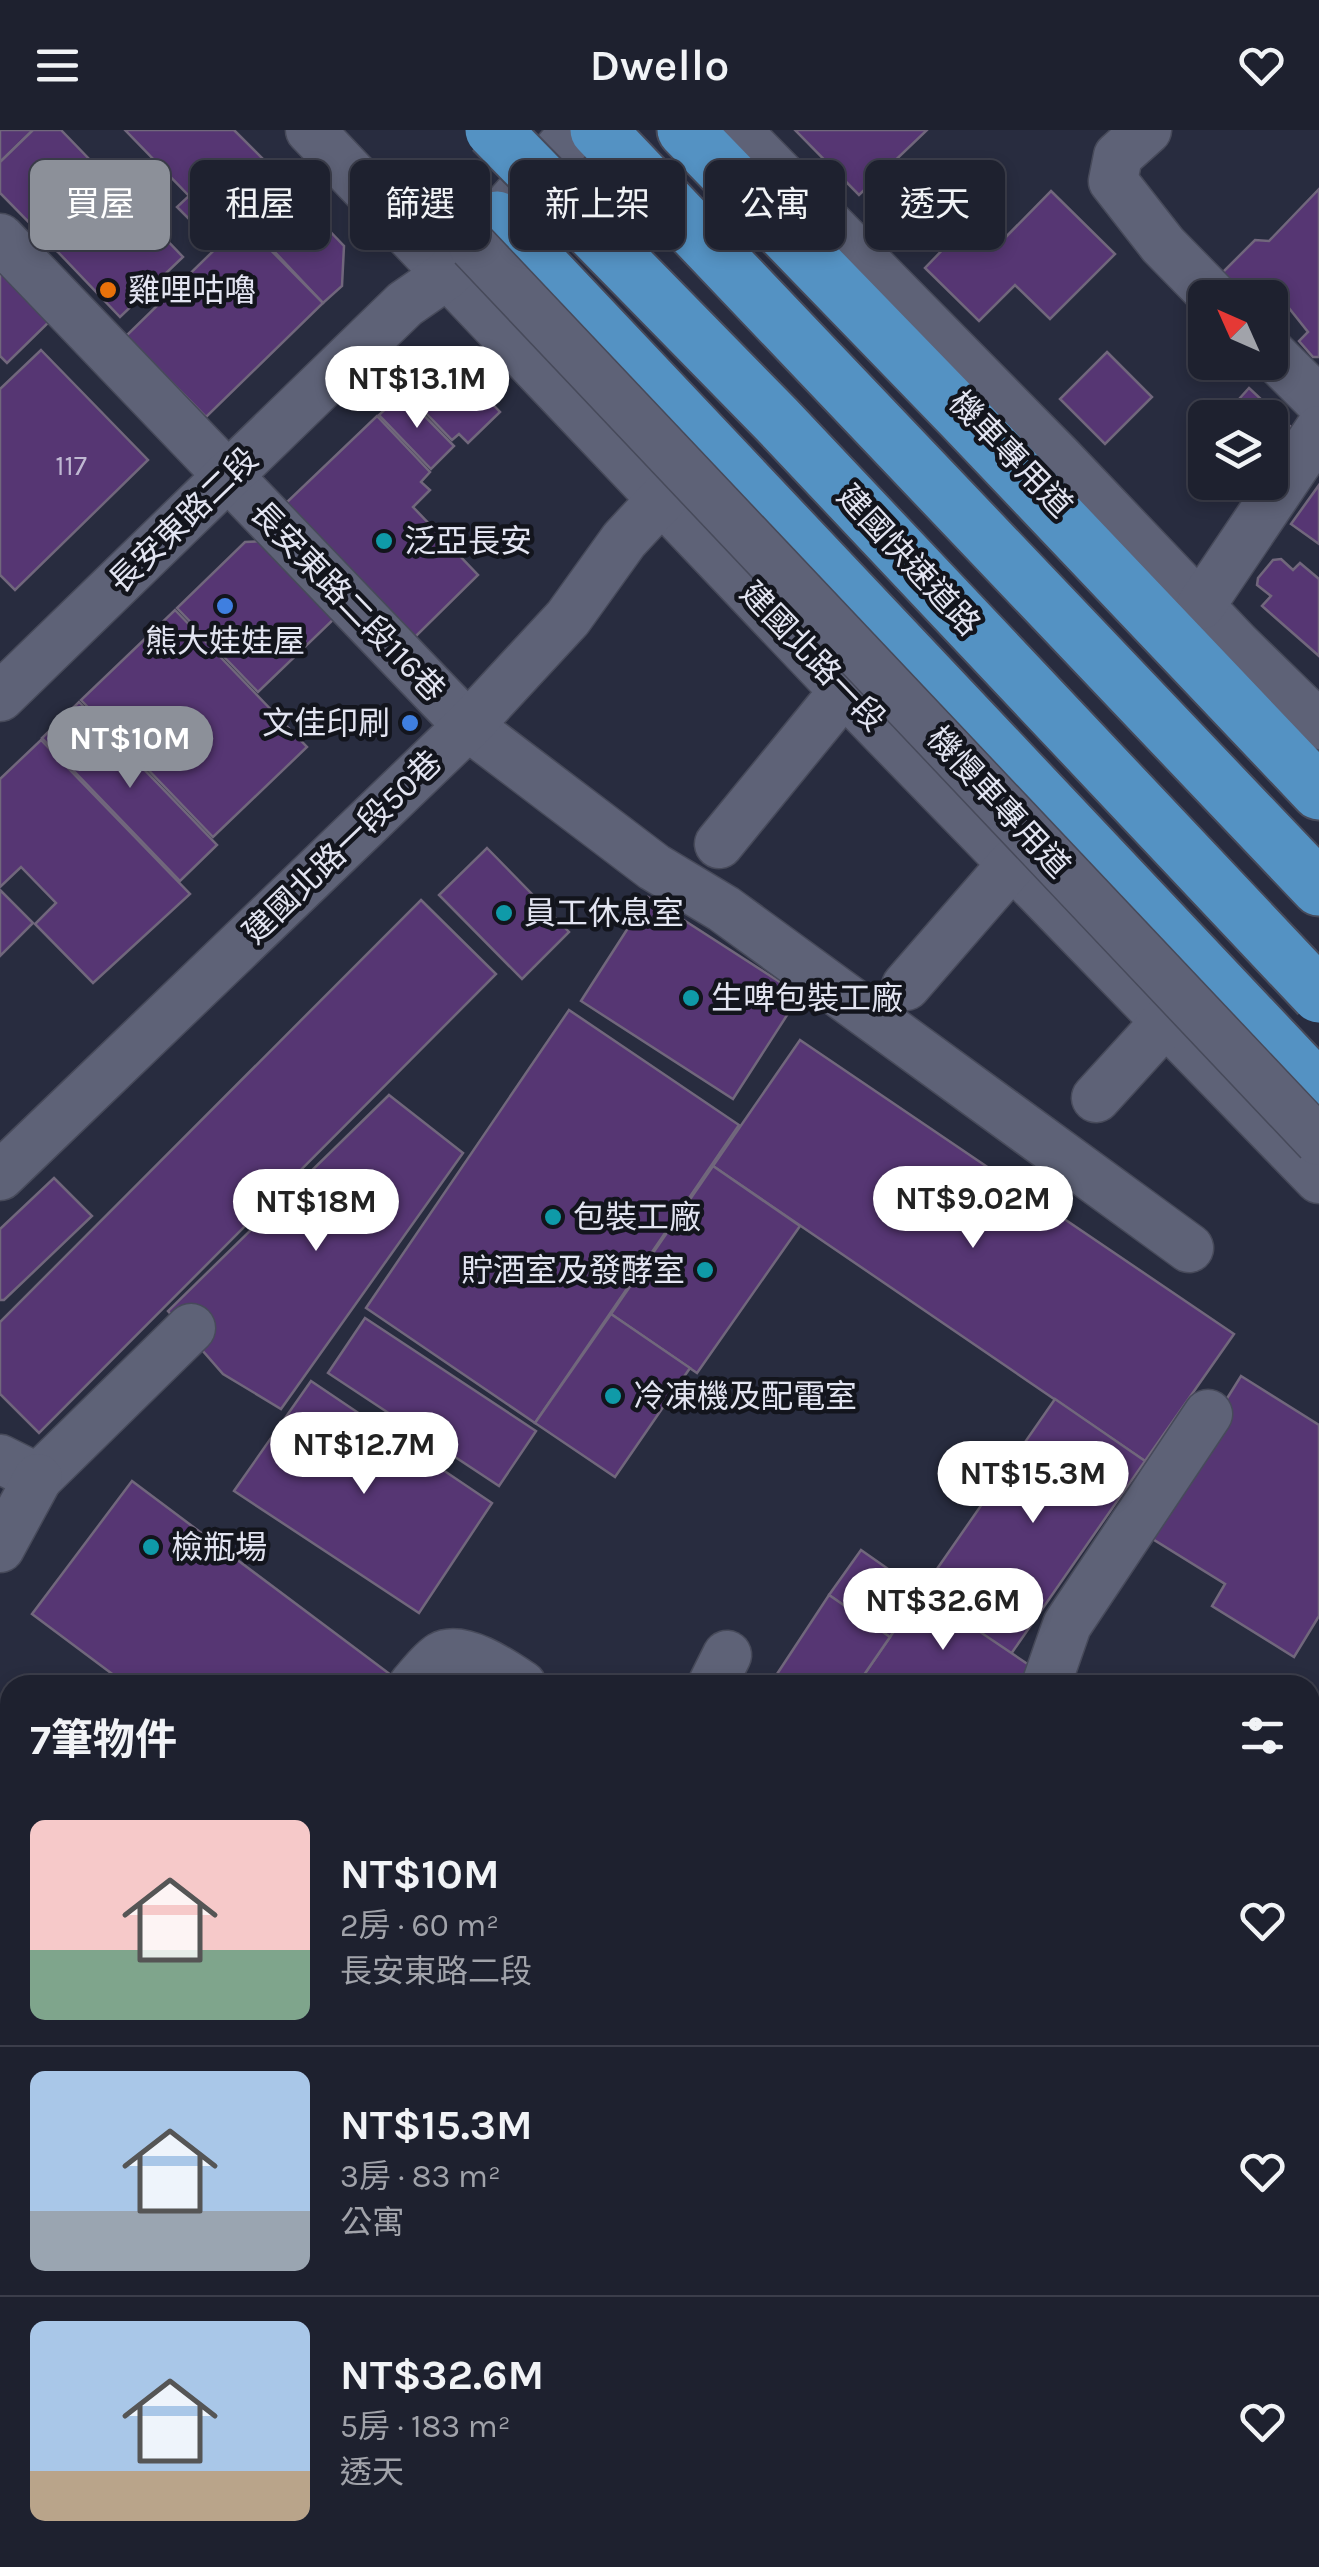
<!DOCTYPE html>
<html lang="zh-TW">
<meta charset="utf-8">
<style>
body{margin:0;font-family:Karla,"Noto Sans TC",sans-serif;background:#262937;color:#f1f3f6;height:100vh;display:flex;flex-direction:column;font-size:38px;white-space:nowrap}
*{box-sizing:border-box;margin:0}
p{font-size:32px;color:#a1a3aa}
.icon{flex:none;width:55px;height:55px;fill:none;stroke:currentColor;stroke-width:2;stroke-linecap:round;stroke-linejoin:round}
.map{position:relative;flex:1;overflow:hidden}
.side{position:absolute;left:0px;top:1545px;width:1320px;height:892px;display:flex;flex-direction:column;background:#1e212f;border-radius:30px 30px 0 0;box-shadow:0 5px 15px #0003,0 0 0 2px #3c3e4b}
.side>*{flex:none}
.top-card{position:absolute;left:30px;top:30px;width:1260px;height:90px;display:flex;gap:20px}
.needle{width:65px;rotate:315deg}
.tools{position:absolute;left:1188px;top:150px;display:grid;gap:20px}
.tools a{display:grid;place-items:center;width:100px;height:100px;border-radius:15px;background:#1e212f;box-shadow:0 5px 15px #0003,0 0 0 2px #3c3e4b;font-size:50px}
.price{position:absolute;translate:-50% -85px;padding:0 22px;border-radius:35px;background:#fff;color:#222;font-size:32px;line-height:65px;filter:drop-shadow(0 2px 5px #0008)}
.price::after{content:'';position:absolute;left:50%;top:60px;width:30px;height:22px;margin-left:-15px;background:inherit;clip-path:polygon(0 0,100% 0,50% 100%)}
.price.active{background:#8c9099;color:#fff}
ul{padding:0;list-style:none}
li{display:flex;align-items:center;gap:30px;height:250px;padding:0 30px}
li+li{border-top:2px solid #3c3e4b}
li span{display:grid;place-items:center;flex:none;width:280px;height:200px;border-radius:15px;color:#555}
li>.icon{margin-inline-start:auto}
span .icon{width:120px;height:120px;fill:#fffc;stroke-width:1}
li b{font-size:42px}
h2{display:flex;justify-content:space-between;align-items:center;height:120px;padding:0 30px;font-size:42px}
.chip{padding:0 35px;border-radius:15px;background:#1e212f;box-shadow:0 5px 15px #0003,0 0 0 2px #3c3e4b;font-size:35px;line-height:90px}
.chip.active{background:#8c9099;color:#fff}
header{display:flex;justify-content:space-between;align-items:center;height:130px;padding:0 30px;background:#1e212f;font-size:45px;font-weight:600}
.map>svg:first-child{display:block}
.building{fill:#563673;stroke:#71677c;stroke-width:2.5}
.lines{fill:none;stroke-linecap:round;stroke-linejoin:round}
.minor-casing{stroke:#474a5a;stroke-width:51}
.highway-casing{stroke:#474a5a;stroke-width:59}
.minor{stroke:#5e6277;stroke-width:48}
.highway{stroke:#5492c3;stroke-width:55}
.minor-bridge-casing{stroke:#474a5a;stroke-width:51;stroke-linecap:butt}
.highway-bridge-casing{stroke:#474a5a;stroke-width:59;stroke-linecap:butt}
.minor-bridge{stroke:#5e6277;stroke-width:48}
.highway-bridge{stroke:#5492c3;stroke-width:55}
.food-dot{fill:#e8710a;stroke:#13151d;stroke-width:4}
.culture-dot{fill:#0f9aa8;stroke:#13151d;stroke-width:4}
.shop-dot{fill:#3f7fe0;stroke:#13151d;stroke-width:4}
.labels{text-anchor:middle;stroke-width:9;stroke-linejoin:round;paint-order:stroke}
.number-label{font-size:28px;fill:#bfb8d2}
.poi-label{font-size:32px;fill:#e2e4f1;stroke:#13151d;text-anchor:start}
.street-label{font-size:32px;fill:#e2e4f1;stroke:#13151d}
</style>
<header><svg class="icon" aria-label="menu" viewBox="0 0 24 24"><path d="M4 6h16M4 12h16M4 18h16"/></svg>Dwello<svg class="icon" aria-label="heart" viewBox="0 0 24 24"><path d="M12 20l-8-8c-3-5 5-10 8-4 3-6 11-1 8 4z"/></svg></header>
<div class="map">
<svg width="1319" height="2437" viewBox="0 0 1319 2437">
<rect width="100%" height="100%" fill="#282c3f"/>
<g class="building">
<polygon points="0,0 33,0 0,32"/>
<polygon points="33,0 61,0 120,61 57,121 0,63 0,32"/>
<polygon points="125,0 234,0 273,39 205,105 177,77 189,66"/>
<polygon points="795,0 927,0 859,65"/>
<polygon points="276,45 344,116 342,156 323,173 237,82"/>
<polygon points="1319,59 1319,227 1313,227 1299,211 1308,202 1273,158 1261,160 1254,168 1233,168 1220,145 1255,110 1269,111"/>
<polygon points="120,61 183,127 120,187 57,121"/>
<polygon points="1051,61 1115,124 1050,189 1015,155 979,191 925,138 975,86 1001,112"/>
<polygon points="243,92 323,173 206,287 126,206"/>
<polygon points="0,134 53,188 7,233 0,226"/>
<polygon points="41,220 148,330 15,460 0,445 0,259"/>
<polygon points="1107,222 1152,267 1105,314 1060,269"/>
<polygon points="460,240 500,282 468,313 459,304 452,310 421,278"/>
<polygon points="1249,258 1291,297 1270,320 1270,288 1222,288"/>
<polygon points="402,263 454,316 431,339 379,285"/>
<polygon points="377,286 430,342 421,352 430,360 413,377 478,445 415,507 286,373"/>
<polygon points="1319,355 1319,414 1291,394"/>
<polygon points="265,411 337,486 258,562 177,478 245,412"/>
<polygon points="1281,429 1293,440 1300,433 1319,449 1319,526 1262,476 1271,466 1257,455 1258,448 1273,430"/>
<polygon points="175,480 307,617 213,707 81,570"/>
<polygon points="79,572 217,715 180,751 42,608"/>
<polygon points="41,610 190,764 93,853 35,794 56,773 21,737 0,757 0,649"/>
<polygon points="487,718 569,802 522,849 439,765"/>
<polygon points="0,760 33,793 0,826"/>
<polygon points="648,767 800,865 733,969 581,871"/>
<polygon points="421,770 496,844 39,1303 0,1264 0,1192"/>
<polygon points="569,880 739,995 535,1293 366,1178"/>
<polygon points="800,910 1234,1204 1145,1331 713,1036"/>
<polygon points="389,965 463,1023 281,1279 223,1244 168,1181"/>
<polygon points="713,1036 800,1096 697,1243 611,1184"/>
<polygon points="54,1048 92,1086 4,1170 0,1170 0,1099"/>
<polygon points="611,1184 690,1238 615,1347 535,1293"/>
<polygon points="365,1188 536,1301 499,1356 328,1243"/>
<polygon points="1241,1246 1319,1295 1319,1486 1294,1527 1212,1476 1225,1454 1143,1403"/>
<polygon points="311,1251 492,1373 419,1483 234,1361"/>
<polygon points="1055,1269 1145,1331 1011,1524 921,1462"/>
<polygon points="132,1351 395,1548 390,1555 127,1555 32,1484"/>
<polygon points="861,1420 921,1462 890,1507 829,1465"/>
<polygon points="921,1462 1035,1539 1024,1555 857,1555"/>
<polygon points="829,1465 890,1507 857,1555 793,1555 777,1544"/>
<polygon points="197,2428 210,2437 183,2437 188,2436"/>
<polygon points="298,2428 413,2428 423,2437 307,2437"/>
<polygon points="895,2428 900,2428 910,2437 886,2437"/>
<polygon points="900,2428 1009,2428 1001,2437 910,2437"/>
<polygon points="1059,2428 1180,2428 1185,2437 1041,2437"/>
<polygon points="1184,2428 1255,2428 1254,2437 1186,2437"/>
</g>
<g class="lines">
<g class="minor-casing">
<g id="minor">
<polyline points="310,0 844,561 1319,1049"/>
<polyline points="736,0 1058,327 1238,516 1319,595"/>
<polyline points="1147,0 1118,26 1113,51 1163,115 1215,168"/>
<polyline points="0,108 468,596 654,737 724,779 1189,1118"/>
<polyline points="1270,222 1319,271"/>
<polyline points="1201,475 1319,300"/>
<polyline points="0,567 405,174 447,145 576,0"/>
<polyline points="719,714 844,561"/>
<polyline points="906,856 1013,733"/>
<polyline points="1096,968 1167,890"/>
<polyline points="0,1046 468,596 568,488 624,410 663,368"/>
<polyline points="0,1329 38,1348 191,1198"/>
<polyline points="0,1418 38,1348"/>
<path d="M413,1555C421,1546 431,1532 441,1526C462,1514 504,1543 522,1555"/>
<polyline points="712,1555 727,1525"/>
<polyline points="1046,1555 1067,1495 1208,1284"/>
<polyline points="1310,1689 1319,1692"/>
<polyline points="1310,1857 1319,1853"/>
<polyline points="0,1947 10,1956"/>
<polyline points="1310,1959 1319,1960"/>
<polyline points="0,2180 10,2190"/>
<polyline points="239,2428 248,2437"/>
<polyline points="726,2437 735,2428"/>
<polyline points="1315,2437 1319,2415"/>
</g>
</g>
<g class="highway-casing">
<g id="highway">
<polyline points="598,0 1319,758"/>
<polyline points="685,0 963,287 1319,662"/>
<polyline points="497,89 1319,960"/>
</g>
</g>
<use href="#minor" class="minor"/>
<use href="#highway" class="highway"/>
<g class="minor-bridge-casing">
<polyline id="minor-bridge" points="473,116 1319,1011"/>
</g>
<g class="highway-bridge-casing">
<polyline id="highway-bridge" points="493,0 776,289 1319,865"/>
</g>
<use href="#minor-bridge" class="minor-bridge"/>
<use href="#highway-bridge" class="highway-bridge"/>
</g>
<circle class="food-dot" cx="108" cy="160" r="10"/>
<g class="culture-dot">
<circle cx="384" cy="411" r="10"/>
<circle cx="504" cy="783" r="10"/>
<circle cx="691" cy="868" r="10"/>
<circle cx="553" cy="1087" r="10"/>
<circle cx="705" cy="1140" r="10"/>
<circle cx="613" cy="1266" r="10"/>
<circle cx="151" cy="1417" r="10"/>
</g>
<g class="shop-dot">
<circle cx="225" cy="476" r="10"/>
<circle cx="410" cy="593" r="10"/>
</g>
<g class="labels">
<g class="number-label">
<text x="71" y="345">117</text>
</g>
<g class="poi-label">
<text x="128" y="171">雞哩咕嚕</text>
<text x="404" y="422">泛亞長安</text>
<text x="225" y="522" text-anchor="middle">熊大娃娃屋</text>
<text x="390" y="604" text-anchor="end">文佳印刷</text>
<text x="524" y="794">員工休息室</text>
<text x="711" y="879">生啤包裝工廠</text>
<text x="573" y="1098">包裝工廠</text>
<text x="685" y="1151" text-anchor="end">貯酒室及發酵室</text>
<text x="633" y="1277">冷凍機及配電室</text>
<text x="171" y="1428">檢瓶場</text>
</g>
<g class="street-label">
<text transform="translate(1011 324) rotate(46)" y="11">機車專用道</text>
<text transform="translate(183 390) rotate(-44)" y="11">長安東路二段</text>
<text transform="translate(909 430) rotate(47)" y="11">建國快速道路</text>
<text transform="translate(348 471) rotate(46)" y="11">長安東路二段116巷</text>
<text transform="translate(813 526) rotate(46)" y="11">建國北路一段</text>
<text transform="translate(999 672) rotate(47)" y="11">機慢車專用道</text>
<text transform="translate(342 717) rotate(-44)" y="11">建國北路一段50巷</text>
</g>
</g>
</svg>
<div class="tools">
<a><svg class="needle" viewBox="-14 -14 28 28"><path d="M0-13l5 13h-10z" fill="#e53935"/><path d="M0 13l5-13h-10z" fill="#a1a3aa"/></svg></a>
<a><svg class="icon" aria-label="layers" viewBox="0 0 24 24"><path d="M12 4l9 5-9 5-9-5zM3 14l9 5 9-5"/></svg></a>
</div>
<b class="price" style="left:417px;top:301px">NT$13.1M</b>
<b class="price active" style="left:130px;top:661px">NT$10M</b>
<b class="price" style="left:973px;top:1121px">NT$9.02M</b>
<b class="price" style="left:316px;top:1124px">NT$18M</b>
<b class="price" style="left:364px;top:1367px">NT$12.7M</b>
<b class="price" style="left:1033px;top:1396px">NT$15.3M</b>
<b class="price" style="left:943px;top:1523px">NT$32.6M</b>
<div class="top-card">
<a class="chip active">買屋</a>
<a class="chip">租屋</a>
<a class="chip">篩選</a>
<a class="chip">新上架</a>
<a class="chip">公寓</a>
<a class="chip">透天</a>
</div>
<section class="side">
<h2>7筆物件<svg class="icon" aria-label="filters" viewBox="0 0 24 24"><path d="M4 7h16M4 17h16"/><circle cx="9" cy="7" r="2"/><circle cx="15" cy="17" r="2"/></svg></h2>
<ul>
<li><span style="background:linear-gradient(#f6c9c9 65%,#7fa58c 0)"><svg class="icon" aria-label="home" viewBox="0 0 24 24"><path d="M3 11l9-7 9 7M6 9v11h12V9"/></svg></span><div><b>NT$10M</b><p>2房 · 60 m²</p><p>長安東路二段</p></div><svg class="icon" aria-label="heart" viewBox="0 0 24 24"><path d="M12 20l-8-8c-3-5 5-10 8-4 3-6 11-1 8 4z"/></svg></li>
<li><span style="background:linear-gradient(#a9c7e8 70%,#9aa5b1 0)"><svg class="icon" aria-label="home" viewBox="0 0 24 24"><path d="M3 11l9-7 9 7M6 9v11h12V9"/></svg></span><div><b>NT$15.3M</b><p>3房 · 83 m²</p><p>公寓</p></div><svg class="icon" aria-label="heart" viewBox="0 0 24 24"><path d="M12 20l-8-8c-3-5 5-10 8-4 3-6 11-1 8 4z"/></svg></li>
<li><span style="background:linear-gradient(#a9c7e8 75%,#b9a48a 0)"><svg class="icon" aria-label="home" viewBox="0 0 24 24"><path d="M3 11l9-7 9 7M6 9v11h12V9"/></svg></span><div><b>NT$32.6M</b><p>5房 · 183 m²</p><p>透天</p></div><svg class="icon" aria-label="heart" viewBox="0 0 24 24"><path d="M12 20l-8-8c-3-5 5-10 8-4 3-6 11-1 8 4z"/></svg></li>
</ul>
</section>
</div>
